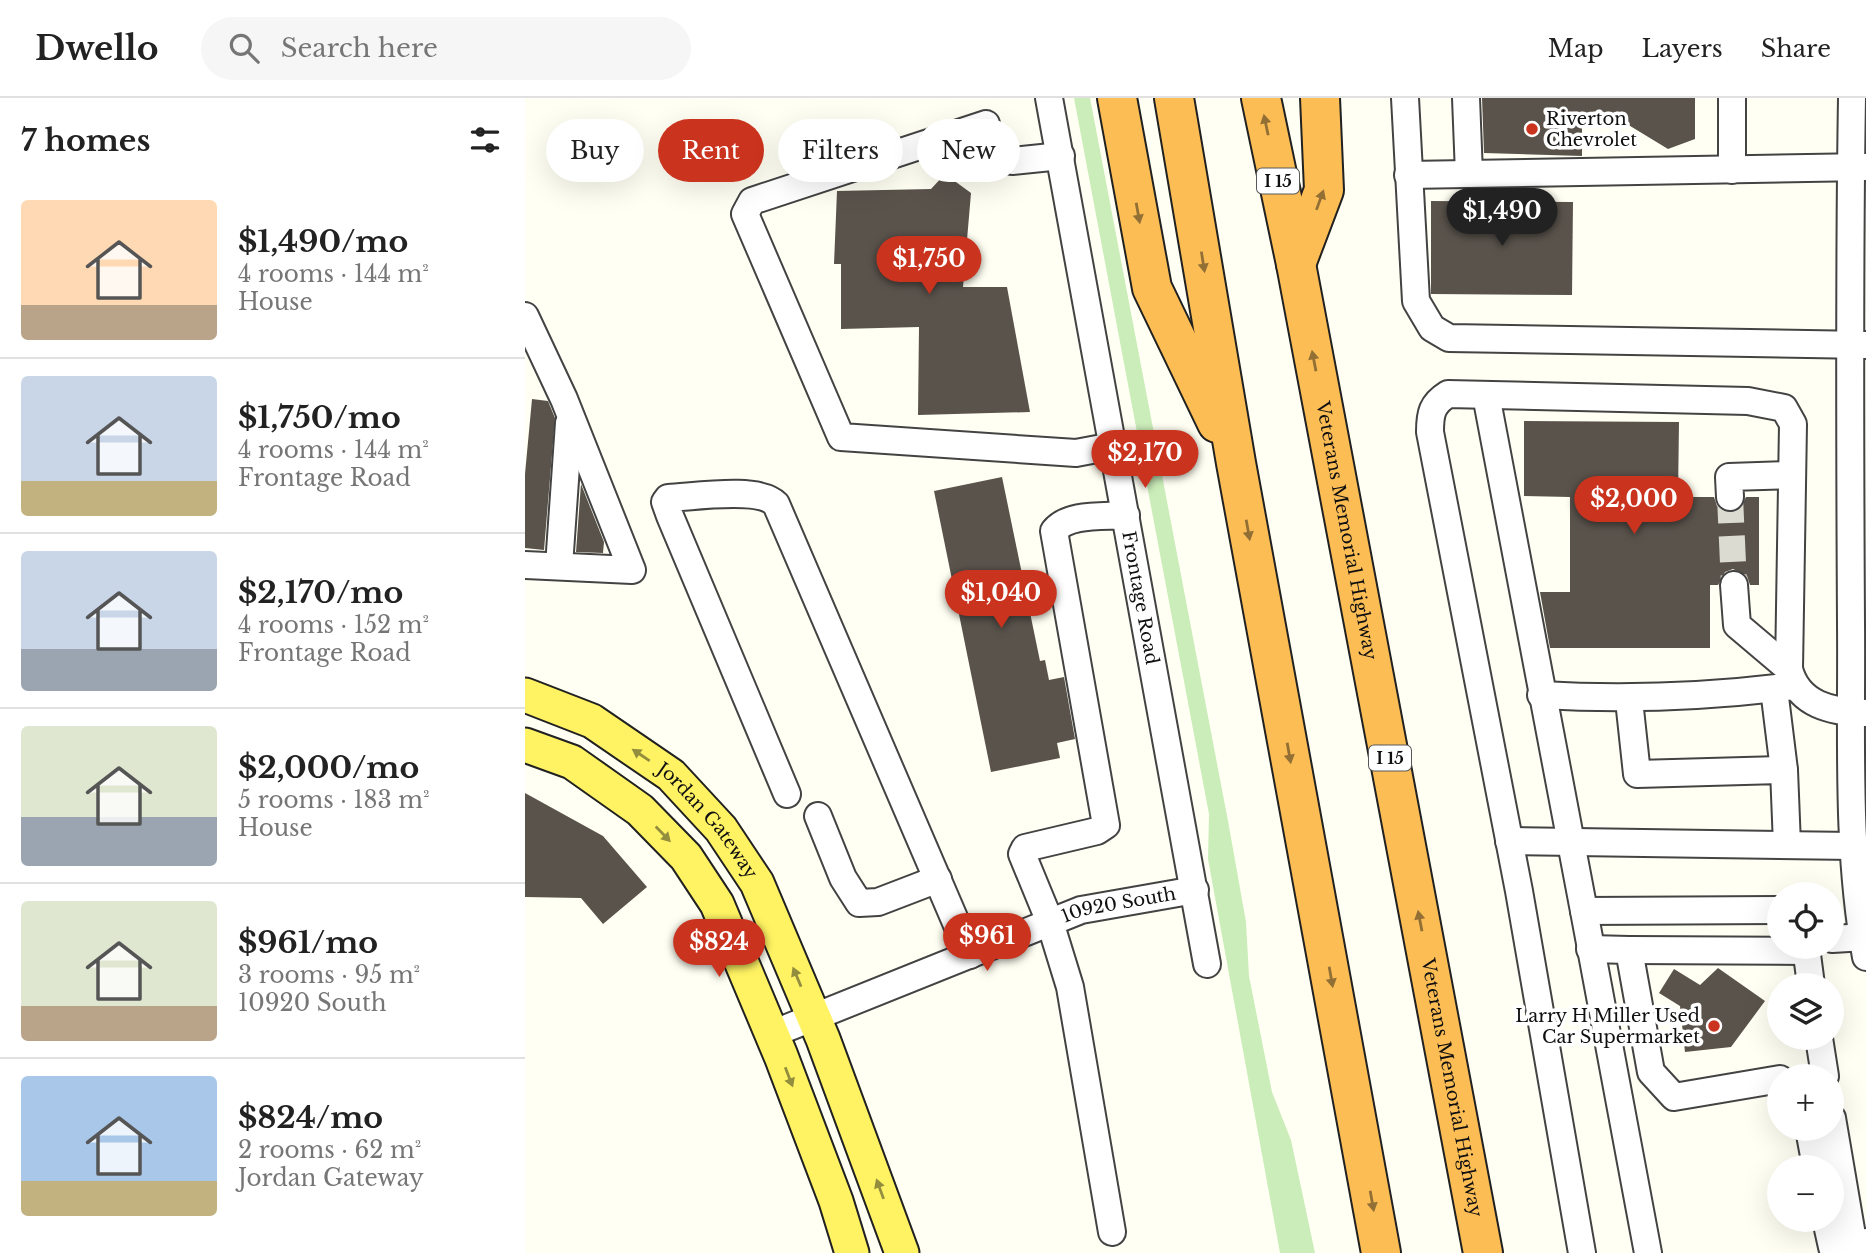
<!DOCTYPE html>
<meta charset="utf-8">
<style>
body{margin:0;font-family:"Libre Baskerville",serif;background:#f6f6f6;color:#222;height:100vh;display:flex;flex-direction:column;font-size:26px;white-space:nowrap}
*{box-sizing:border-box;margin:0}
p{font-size:23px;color:#767676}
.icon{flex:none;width:38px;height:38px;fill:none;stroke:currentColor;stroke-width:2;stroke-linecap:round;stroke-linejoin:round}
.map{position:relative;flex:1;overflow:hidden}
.details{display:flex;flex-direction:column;background:#fff;width:525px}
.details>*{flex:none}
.top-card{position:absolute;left:21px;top:21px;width:665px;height:63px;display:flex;gap:14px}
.fabs{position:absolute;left:1242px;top:784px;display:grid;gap:14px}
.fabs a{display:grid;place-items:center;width:77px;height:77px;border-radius:50%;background:#fff;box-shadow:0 7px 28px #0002;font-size:35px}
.price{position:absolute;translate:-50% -60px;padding:0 16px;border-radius:24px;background:#ca331e;color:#fff;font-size:23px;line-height:46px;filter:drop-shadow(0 2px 4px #0008)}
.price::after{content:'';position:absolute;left:50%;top:42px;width:21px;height:16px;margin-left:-10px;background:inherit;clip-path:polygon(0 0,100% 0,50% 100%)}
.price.current{background:#222;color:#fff}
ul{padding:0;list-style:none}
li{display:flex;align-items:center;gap:21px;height:175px;padding:0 21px}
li+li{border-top:2px solid #e0e0e0}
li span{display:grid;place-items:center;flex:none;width:196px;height:140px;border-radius:7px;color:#555}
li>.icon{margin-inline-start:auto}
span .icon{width:84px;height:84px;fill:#fffc;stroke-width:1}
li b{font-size:30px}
h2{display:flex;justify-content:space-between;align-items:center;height:84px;padding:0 21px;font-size:30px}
.tag{padding:0 24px;border-radius:32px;background:#fff;box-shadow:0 7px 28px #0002;font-size:24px;line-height:63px}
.tag.current{background:#ca331e;color:#fff}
header{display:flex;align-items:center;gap:42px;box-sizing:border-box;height:98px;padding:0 35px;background:#fff;border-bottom:2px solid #e0e0e0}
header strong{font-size:33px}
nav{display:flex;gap:38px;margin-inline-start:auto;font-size:24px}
.search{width:490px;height:63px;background:#f6f6f6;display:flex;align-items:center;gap:18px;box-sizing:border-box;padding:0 24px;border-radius:38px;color:#767676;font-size:26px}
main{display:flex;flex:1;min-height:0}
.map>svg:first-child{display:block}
.grass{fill:#cbedb9}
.building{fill:#5a534c}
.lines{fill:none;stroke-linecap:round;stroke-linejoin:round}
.minor-tunnel{stroke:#dbdbd1;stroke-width:26;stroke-dasharray:26 13;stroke-linecap:butt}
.minor-casing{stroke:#434343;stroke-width:30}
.major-casing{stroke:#212121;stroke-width:37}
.highway-casing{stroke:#212121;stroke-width:42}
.minor{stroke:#fff;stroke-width:26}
.major{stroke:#fff363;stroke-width:33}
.highway{stroke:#fcbd54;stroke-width:38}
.oneway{fill:#926f35}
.oneway2{fill:#938d3e}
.poi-dot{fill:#ca331e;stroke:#fff;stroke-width:2.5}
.labels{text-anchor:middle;stroke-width:7;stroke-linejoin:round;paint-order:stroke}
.shield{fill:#fff;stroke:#585858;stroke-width:2}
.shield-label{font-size:16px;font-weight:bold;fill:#101010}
.poi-label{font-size:18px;fill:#101010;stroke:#fff;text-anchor:start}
.street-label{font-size:18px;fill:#101010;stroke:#fff}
</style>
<header>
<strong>Dwello</strong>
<div class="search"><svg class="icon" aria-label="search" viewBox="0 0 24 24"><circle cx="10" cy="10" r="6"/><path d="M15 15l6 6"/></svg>Search here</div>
<nav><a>Map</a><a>Layers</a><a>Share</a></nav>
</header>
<main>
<section class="details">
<h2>7 homes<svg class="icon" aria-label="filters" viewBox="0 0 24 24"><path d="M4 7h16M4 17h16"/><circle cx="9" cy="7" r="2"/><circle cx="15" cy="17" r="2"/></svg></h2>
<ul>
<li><span style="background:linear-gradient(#ffd9b3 75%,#b9a48a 0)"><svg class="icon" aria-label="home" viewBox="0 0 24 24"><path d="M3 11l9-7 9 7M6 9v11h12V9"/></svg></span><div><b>$1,490/mo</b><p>4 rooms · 144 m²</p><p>House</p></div></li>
<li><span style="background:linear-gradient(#c9d6e8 75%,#c2b280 0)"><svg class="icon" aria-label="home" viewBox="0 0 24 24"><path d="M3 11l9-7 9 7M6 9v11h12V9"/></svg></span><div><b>$1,750/mo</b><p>4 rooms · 144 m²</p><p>Frontage Road</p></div></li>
<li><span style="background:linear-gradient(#c9d6e8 70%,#9aa5b1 0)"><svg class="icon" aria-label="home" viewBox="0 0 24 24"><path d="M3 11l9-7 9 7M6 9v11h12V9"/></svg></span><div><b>$2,170/mo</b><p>4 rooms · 152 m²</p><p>Frontage Road</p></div></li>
<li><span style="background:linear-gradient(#dfe7d0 65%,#9aa5b1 0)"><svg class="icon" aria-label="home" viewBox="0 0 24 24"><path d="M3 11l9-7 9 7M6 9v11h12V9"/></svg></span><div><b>$2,000/mo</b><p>5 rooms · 183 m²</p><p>House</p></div></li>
<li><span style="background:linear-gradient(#dfe7d0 75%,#b9a48a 0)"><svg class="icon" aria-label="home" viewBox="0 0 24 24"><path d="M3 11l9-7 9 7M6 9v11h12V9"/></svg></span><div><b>$961/mo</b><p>3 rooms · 95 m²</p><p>10920 South</p></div></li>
<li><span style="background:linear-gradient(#a9c7e8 75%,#c2b280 0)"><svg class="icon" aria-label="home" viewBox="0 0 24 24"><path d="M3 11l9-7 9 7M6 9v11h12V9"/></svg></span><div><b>$824/mo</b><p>2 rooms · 62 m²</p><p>Jordan Gateway</p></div></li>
</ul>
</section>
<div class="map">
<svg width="1341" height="1155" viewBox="0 0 1341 1155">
<rect width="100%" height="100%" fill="#fffff3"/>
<polygon class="grass" points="549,0 565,0 703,723 721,824 724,878 747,994 766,1042 790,1155 755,1155 683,761 684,716"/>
<g class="building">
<polygon points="957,0 1170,0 1170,41 1143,51 1092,20 1057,21 1057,58 959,55"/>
<polygon points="420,76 446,95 438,189 482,189 505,314 393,317 394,229 316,231 316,166 309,166 312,93 406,91"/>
<polygon points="906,103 1048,104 1047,197 906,196"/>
<polygon points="7,301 23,303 30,320 19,452 0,450 0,376"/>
<polygon points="999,323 1154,324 1153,399 1189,399 1192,408 1205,415 1214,412 1221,399 1234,399 1234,487 1225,487 1222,478 1208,471 1200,474 1193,487 1185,487 1185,550 1025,550 1015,494 1045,494 1045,399 999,398"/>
<polygon points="477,379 515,563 520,562 524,582 539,579 550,641 532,645 535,660 466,674 409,393"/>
<polygon points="56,386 79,444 78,455 51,454"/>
<polygon points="0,695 78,738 122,789 78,826 56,800 0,799"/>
<polygon points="1193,870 1240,903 1206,949 1160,954 1155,908 1134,895 1149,871 1175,887"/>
</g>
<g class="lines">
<polyline class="minor-tunnel" points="1205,399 1209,487"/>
<g class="minor-casing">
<g id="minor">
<path id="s1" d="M524,0L682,866"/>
<polyline points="880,0 891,203 907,230 924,240 1341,247"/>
<polyline points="941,0 944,76"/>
<path d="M1327,0C1324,175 1325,350 1326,525C1327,635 1321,750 1341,859"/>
<polyline points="536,58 487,63 467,54 461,26 227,103 220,116 316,339 551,355 588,348"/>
<polyline points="1207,72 1207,0"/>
<polyline points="883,77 1341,69"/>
<polyline points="0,218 39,301 107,472 0,467"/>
<polyline points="961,297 1059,813 1255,812"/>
<polyline points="1205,399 1204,379 1267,377"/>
<polyline points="34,468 44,325"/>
<polyline points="1209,487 1212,527 1264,571"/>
<polyline points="1249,591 1259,672"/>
<path d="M1016,597C1104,602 1182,599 1268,588"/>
<polyline points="1104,602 1112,676 1259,672 1262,747"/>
<path d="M262,696L145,418L140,404L143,400C168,399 234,388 251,406L445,857"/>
<polyline points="293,718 318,780 334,805 353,804 413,781"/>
<polyline points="984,743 1329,748"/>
<polyline points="1059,813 1123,1155"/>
<polyline points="1307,841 1341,839"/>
<polyline points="1281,849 1286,887"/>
<polyline points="1065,851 1104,852 1126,974 1149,999 1255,981"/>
<polyline points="1104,852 1281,853"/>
<path id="s2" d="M247,936L556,812L670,792"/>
<polyline points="1294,940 1300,978"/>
<polyline points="1307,1020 1330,1155"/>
<polyline points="1284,1031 1291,1069"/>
<polyline points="1301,1122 1307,1149 1341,1144"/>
<path d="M587,1134L545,889L525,824L497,756L500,750L572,733L581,727L529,433C543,415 579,419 601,417"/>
<path d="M1057,1155L994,793L905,334C905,315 907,306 923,296L1223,303L1259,310L1268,326L1264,571C1273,607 1307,614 1341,615"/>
</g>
</g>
<g class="major-casing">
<g id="major">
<path id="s3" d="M0,597L67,623L146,677L196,731L232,785L298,941L377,1155"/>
<polyline points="0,647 47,664 115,712 161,759 192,806 256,958 311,1103 327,1155"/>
</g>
</g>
<g class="highway-casing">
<g id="highway">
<polyline points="592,0 627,190 692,325"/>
<polyline points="649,0 711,365 856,1155"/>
<path id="s4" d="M736,0L771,166L958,1155"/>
<polyline points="771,166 799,92 795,0"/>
</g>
</g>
<use href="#minor" class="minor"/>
<use href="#major" class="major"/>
<use href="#highway" class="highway"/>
</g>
<defs><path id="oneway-solid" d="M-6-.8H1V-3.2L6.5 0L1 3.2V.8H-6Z" transform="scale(1.75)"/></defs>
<g class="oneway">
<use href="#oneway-solid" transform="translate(741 27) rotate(-102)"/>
<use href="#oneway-solid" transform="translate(795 102) rotate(-70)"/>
<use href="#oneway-solid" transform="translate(613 115) rotate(80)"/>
<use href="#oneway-solid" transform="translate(678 164) rotate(81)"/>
<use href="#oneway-solid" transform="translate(789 263) rotate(-101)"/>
<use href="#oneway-solid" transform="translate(723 432) rotate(80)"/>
<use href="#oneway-solid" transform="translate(764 655) rotate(80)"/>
<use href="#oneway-solid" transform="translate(895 823) rotate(-101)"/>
<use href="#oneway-solid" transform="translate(806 879) rotate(80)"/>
<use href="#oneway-solid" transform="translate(847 1103) rotate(80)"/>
</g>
<g class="oneway2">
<use href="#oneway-solid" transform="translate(116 657) rotate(-146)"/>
<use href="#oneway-solid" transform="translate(138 736) rotate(46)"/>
<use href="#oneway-solid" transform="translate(272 879) rotate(-113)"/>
<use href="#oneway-solid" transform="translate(264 979) rotate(69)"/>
<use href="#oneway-solid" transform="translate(355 1091) rotate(-110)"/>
</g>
<g class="poi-dot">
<circle cx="1007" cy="31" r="7"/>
<circle cx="1189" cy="928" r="7"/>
</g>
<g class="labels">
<g class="shield">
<rect x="732" y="70.5" width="42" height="25" rx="5"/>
<rect x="844" y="647.5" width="42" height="25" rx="5"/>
</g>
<g class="shield-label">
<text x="753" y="89">I 15</text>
<text x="865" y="666">I 15</text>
</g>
<g class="poi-label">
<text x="1021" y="27">Riverton<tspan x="1021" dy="21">Chevrolet</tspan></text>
<text x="1175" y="924" text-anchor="end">Larry H Miller Used<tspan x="1175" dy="21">Car Supermarket</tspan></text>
</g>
<g class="street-label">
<text dy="6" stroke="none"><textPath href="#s4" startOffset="441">Veterans Memorial Highway</textPath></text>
<text dy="6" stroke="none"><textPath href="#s1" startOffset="508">Frontage Road</textPath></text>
<text dy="6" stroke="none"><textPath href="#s3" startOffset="226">Jordan Gateway</textPath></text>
<text dy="6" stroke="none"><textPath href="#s2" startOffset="371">10920 South</textPath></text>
<text dy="6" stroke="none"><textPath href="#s4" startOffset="1008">Veterans Memorial Highway</textPath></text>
</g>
</g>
</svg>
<div class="fabs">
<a><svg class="icon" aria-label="locate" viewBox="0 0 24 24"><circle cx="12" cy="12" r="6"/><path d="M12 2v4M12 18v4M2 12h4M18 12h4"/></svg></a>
<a><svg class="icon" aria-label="layers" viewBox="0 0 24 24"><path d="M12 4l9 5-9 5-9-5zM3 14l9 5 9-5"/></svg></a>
<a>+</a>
<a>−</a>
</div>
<b class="price current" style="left:977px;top:150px">$1,490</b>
<b class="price" style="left:404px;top:198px">$1,750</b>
<b class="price" style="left:620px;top:392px">$2,170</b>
<b class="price" style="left:1109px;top:438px">$2,000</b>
<b class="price" style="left:476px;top:532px">$1,040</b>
<b class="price" style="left:462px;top:875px">$961</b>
<b class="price" style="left:194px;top:881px">$824</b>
<div class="top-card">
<a class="tag">Buy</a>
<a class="tag current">Rent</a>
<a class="tag">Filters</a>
<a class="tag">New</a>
</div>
</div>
</main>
